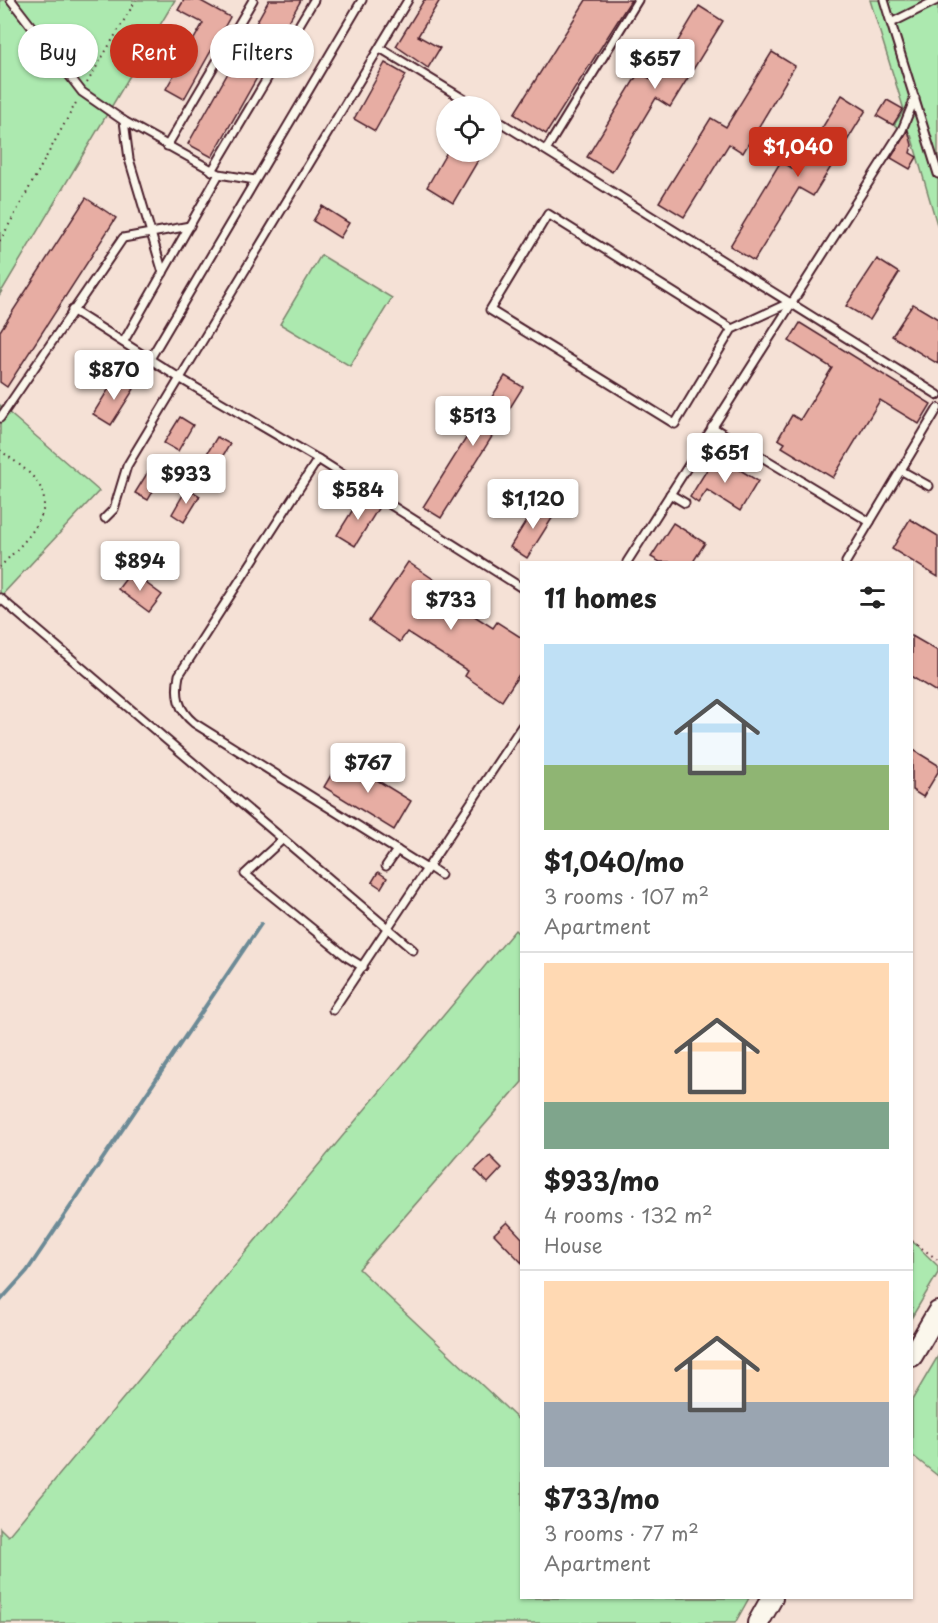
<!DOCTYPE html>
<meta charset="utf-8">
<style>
body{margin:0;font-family:"Playpen Sans",sans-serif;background:#f2f2f2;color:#222;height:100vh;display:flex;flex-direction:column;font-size:22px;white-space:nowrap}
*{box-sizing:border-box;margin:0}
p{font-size:20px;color:#767676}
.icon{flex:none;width:33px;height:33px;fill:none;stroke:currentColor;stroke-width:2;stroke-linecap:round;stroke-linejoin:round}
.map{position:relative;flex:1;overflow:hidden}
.drawer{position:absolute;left:520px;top:561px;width:393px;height:1038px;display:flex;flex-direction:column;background:#fff;border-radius:0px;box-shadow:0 2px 4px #0004}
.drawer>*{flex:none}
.top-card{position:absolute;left:18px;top:24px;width:412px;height:54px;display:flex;gap:12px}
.tools{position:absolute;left:436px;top:96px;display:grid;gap:12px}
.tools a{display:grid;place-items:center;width:66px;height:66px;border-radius:50%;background:#fff;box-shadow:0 2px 4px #0004;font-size:30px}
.price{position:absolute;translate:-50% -51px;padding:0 14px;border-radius:6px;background:#fff;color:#222;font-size:20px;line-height:39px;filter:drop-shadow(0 2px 3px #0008)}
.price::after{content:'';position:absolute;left:50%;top:36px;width:18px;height:14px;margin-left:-9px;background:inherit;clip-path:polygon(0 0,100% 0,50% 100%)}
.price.active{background:#c8321e;color:#fff}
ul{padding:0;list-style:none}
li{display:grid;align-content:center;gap:12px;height:318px;padding:0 24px}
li+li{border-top:2px solid #e0e0e0}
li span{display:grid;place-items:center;height:186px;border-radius:0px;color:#555}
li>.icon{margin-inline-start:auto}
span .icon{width:108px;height:108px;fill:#fffc;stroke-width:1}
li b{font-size:26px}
h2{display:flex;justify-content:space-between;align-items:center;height:72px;padding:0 24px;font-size:26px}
.chip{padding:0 21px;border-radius:27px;background:#fff;box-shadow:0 2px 4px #0004;font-size:21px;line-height:54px}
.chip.active{background:#c8321e;color:#fff}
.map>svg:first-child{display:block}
.green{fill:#ace9af;stroke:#7b846d;stroke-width:1.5}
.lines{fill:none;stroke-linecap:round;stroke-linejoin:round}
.stream{stroke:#6c8a96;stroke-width:4}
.building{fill:#e7ada3;stroke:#4a1f2b;stroke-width:1.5}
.lane-casing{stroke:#4a1f2b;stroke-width:11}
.secondary-casing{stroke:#4a1f2b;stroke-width:24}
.path{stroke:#4a1f2b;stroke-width:2;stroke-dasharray:1.5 4.5;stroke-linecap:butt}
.lane{stroke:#fbf7ec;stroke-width:7}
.secondary{stroke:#fbf7ec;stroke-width:20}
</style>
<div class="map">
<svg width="938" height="1623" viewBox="0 0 938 1623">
<rect width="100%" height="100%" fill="#f5e1d6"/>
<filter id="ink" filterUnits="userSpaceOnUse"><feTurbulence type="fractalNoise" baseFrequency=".0167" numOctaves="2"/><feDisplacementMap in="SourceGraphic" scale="12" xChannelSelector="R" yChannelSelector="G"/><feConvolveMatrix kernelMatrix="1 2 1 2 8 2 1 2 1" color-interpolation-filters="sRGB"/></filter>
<g filter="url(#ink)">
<g class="green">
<polygon points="0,0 175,0 0,294"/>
<polygon points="870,0 938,0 938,228 911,135 894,125 904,110"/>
<polygon points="321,255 392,298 350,366 280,324"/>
<polygon points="0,405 99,491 0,597"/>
<polygon points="515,930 522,937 522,1082 359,1269 522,1423 522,1598 749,1598 735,1623 0,1623 0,1528 8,1536"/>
<polygon points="912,1241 938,1266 938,1273 912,1317"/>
<polygon points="938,1356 938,1476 912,1455 912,1400"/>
</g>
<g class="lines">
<polyline class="stream" points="0,1301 27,1271 261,924"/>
</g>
<g class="building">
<polygon points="184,0 199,0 230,17 184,99 166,89 203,23 178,10"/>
<polygon points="269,0 301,0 212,157 188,144"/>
<polygon points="424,0 440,0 418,36 440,48 428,68 396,46"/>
<polygon points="586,0 631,0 546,134 514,114"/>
<polygon points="699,6 723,21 670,107 656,98 612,172 587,157 639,72 654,81"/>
<polygon points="772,52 795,66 743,153 729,144 684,217 659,202 711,118 726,127"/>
<polygon points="385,63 406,75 375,131 354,119"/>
<polygon points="842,95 866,110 813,196 799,188 754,261 730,246 781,161 796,171"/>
<polygon points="887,100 903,109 893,125 877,116"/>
<polygon points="908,130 912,145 910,153 917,157 910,169 891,158"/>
<polygon points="447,152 483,152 453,203 427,187"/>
<polygon points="86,198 116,218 7,387 0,382 0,331"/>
<polygon points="322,206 349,223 340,238 313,221"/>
<polygon points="877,259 899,273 870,320 846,306"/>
<polygon points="913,304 938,319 938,364 892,336"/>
<polygon points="800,323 931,404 919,424 880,400 833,478 782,447 785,443 778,439 792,415 800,420 832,368 789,341"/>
<polygon points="505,376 523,387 441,518 423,507"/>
<polygon points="116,377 134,389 111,425 93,414"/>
<polygon points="180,417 193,425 178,451 164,443"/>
<polygon points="217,437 230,444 213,472 200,465"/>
<polygon points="716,455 758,481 740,511 707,490 698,503 690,497"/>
<polygon points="151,467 163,474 148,500 135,493"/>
<polygon points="187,488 200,496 184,522 172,514"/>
<polygon points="362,495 379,507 355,546 337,535"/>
<polygon points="538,502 556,512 527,558 510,547"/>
<polygon points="910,519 938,536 938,577 892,549"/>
<polygon points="673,523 705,543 693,562 660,562 651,557"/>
<polygon points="408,562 439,583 434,590 493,628 497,622 522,638 522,670 502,701 465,676 468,671 407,632 400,642 369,621"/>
<polygon points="131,572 162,595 149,612 118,589"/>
<polygon points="912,636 938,651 938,693 912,677"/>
<polygon points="912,749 938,765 938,772 923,797 912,790"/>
<polygon points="341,758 411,801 394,830 324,787"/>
<polygon points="378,872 387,878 381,888 372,882"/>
<polygon points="490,1156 502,1168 488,1183 475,1170"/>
<polygon points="507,1222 522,1238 522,1263 494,1234"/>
</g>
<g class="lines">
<g class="lane-casing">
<g id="lane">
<polyline points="11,0 82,92 124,121 219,174 255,180"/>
<polyline points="884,0 891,23"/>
<polyline points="937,0 891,23 938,174"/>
<polyline points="380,48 475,106"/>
<polyline points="492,117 938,395"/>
<polyline points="124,121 129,159 163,273"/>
<polyline points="167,146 253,0"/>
<polyline points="546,150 638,0"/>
<polyline points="212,171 314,0"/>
<polyline points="72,310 181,379 318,459 522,588"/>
<polyline points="732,329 675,424 490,310 548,214 732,329 791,302"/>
<polyline points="124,341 219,174"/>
<polyline points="150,359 362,0"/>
<polyline points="0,418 123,238 190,226"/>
<polyline points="712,427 870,522"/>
<path d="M318,459L179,675C175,695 178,710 194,723L427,869"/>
<polyline points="902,471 929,486"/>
<polyline points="670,494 685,503"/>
<polyline points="105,518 114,509 127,466 408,0"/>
<polyline points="627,562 902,130 915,98"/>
<polyline points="846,562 938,408"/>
<polyline points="0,598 413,950"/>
<polyline points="283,839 245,874 347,957 363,967"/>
<polyline points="386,866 397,850"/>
<polyline points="429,867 441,875"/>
<polyline points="333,1010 522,726"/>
</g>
</g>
<g class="secondary-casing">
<g id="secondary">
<polyline points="912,1356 938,1312"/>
<polyline points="758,1623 772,1598"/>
</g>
</g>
<g class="path">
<polyline points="87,83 136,0"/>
<polyline points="0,241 77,101"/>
<path d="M0,450C11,459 24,467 33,477C64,510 22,543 0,567"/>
<polyline points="912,1241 938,1260"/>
</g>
<use href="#lane" class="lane"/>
<use href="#secondary" class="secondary"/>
</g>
</g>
</svg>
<div class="tools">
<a><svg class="icon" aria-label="locate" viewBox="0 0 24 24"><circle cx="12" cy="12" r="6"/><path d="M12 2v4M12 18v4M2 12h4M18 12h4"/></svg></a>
</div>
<b class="price" style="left:655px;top:90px">$657</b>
<b class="price active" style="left:798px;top:178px">$1,040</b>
<b class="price" style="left:114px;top:401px">$870</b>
<b class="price" style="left:473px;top:447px">$513</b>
<b class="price" style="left:725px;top:484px">$651</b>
<b class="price" style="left:186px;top:505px">$933</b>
<b class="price" style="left:358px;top:521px">$584</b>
<b class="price" style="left:533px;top:530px">$1,120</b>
<b class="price" style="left:140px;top:592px">$894</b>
<b class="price" style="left:451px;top:631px">$733</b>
<b class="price" style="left:368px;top:794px">$767</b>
<div class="top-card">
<a class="chip">Buy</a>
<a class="chip active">Rent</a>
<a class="chip">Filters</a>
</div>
<section class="drawer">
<h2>11 homes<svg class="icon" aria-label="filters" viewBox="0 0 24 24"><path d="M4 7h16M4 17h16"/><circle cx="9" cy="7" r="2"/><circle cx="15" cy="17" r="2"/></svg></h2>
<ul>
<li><span style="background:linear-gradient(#bfe0f5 65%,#8fb573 0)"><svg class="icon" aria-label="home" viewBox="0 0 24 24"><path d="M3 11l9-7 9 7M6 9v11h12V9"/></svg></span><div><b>$1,040/mo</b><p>3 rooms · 107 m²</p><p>Apartment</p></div></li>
<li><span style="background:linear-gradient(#ffd9b3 75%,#7fa58c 0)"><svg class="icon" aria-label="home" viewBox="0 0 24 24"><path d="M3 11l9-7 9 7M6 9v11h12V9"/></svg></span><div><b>$933/mo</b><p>4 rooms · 132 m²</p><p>House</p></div></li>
<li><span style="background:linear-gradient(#ffd9b3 65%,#9aa5b1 0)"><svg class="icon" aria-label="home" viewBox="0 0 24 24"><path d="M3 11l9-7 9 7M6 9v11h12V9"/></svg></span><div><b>$733/mo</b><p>3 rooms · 77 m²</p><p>Apartment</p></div></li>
</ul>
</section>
</div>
